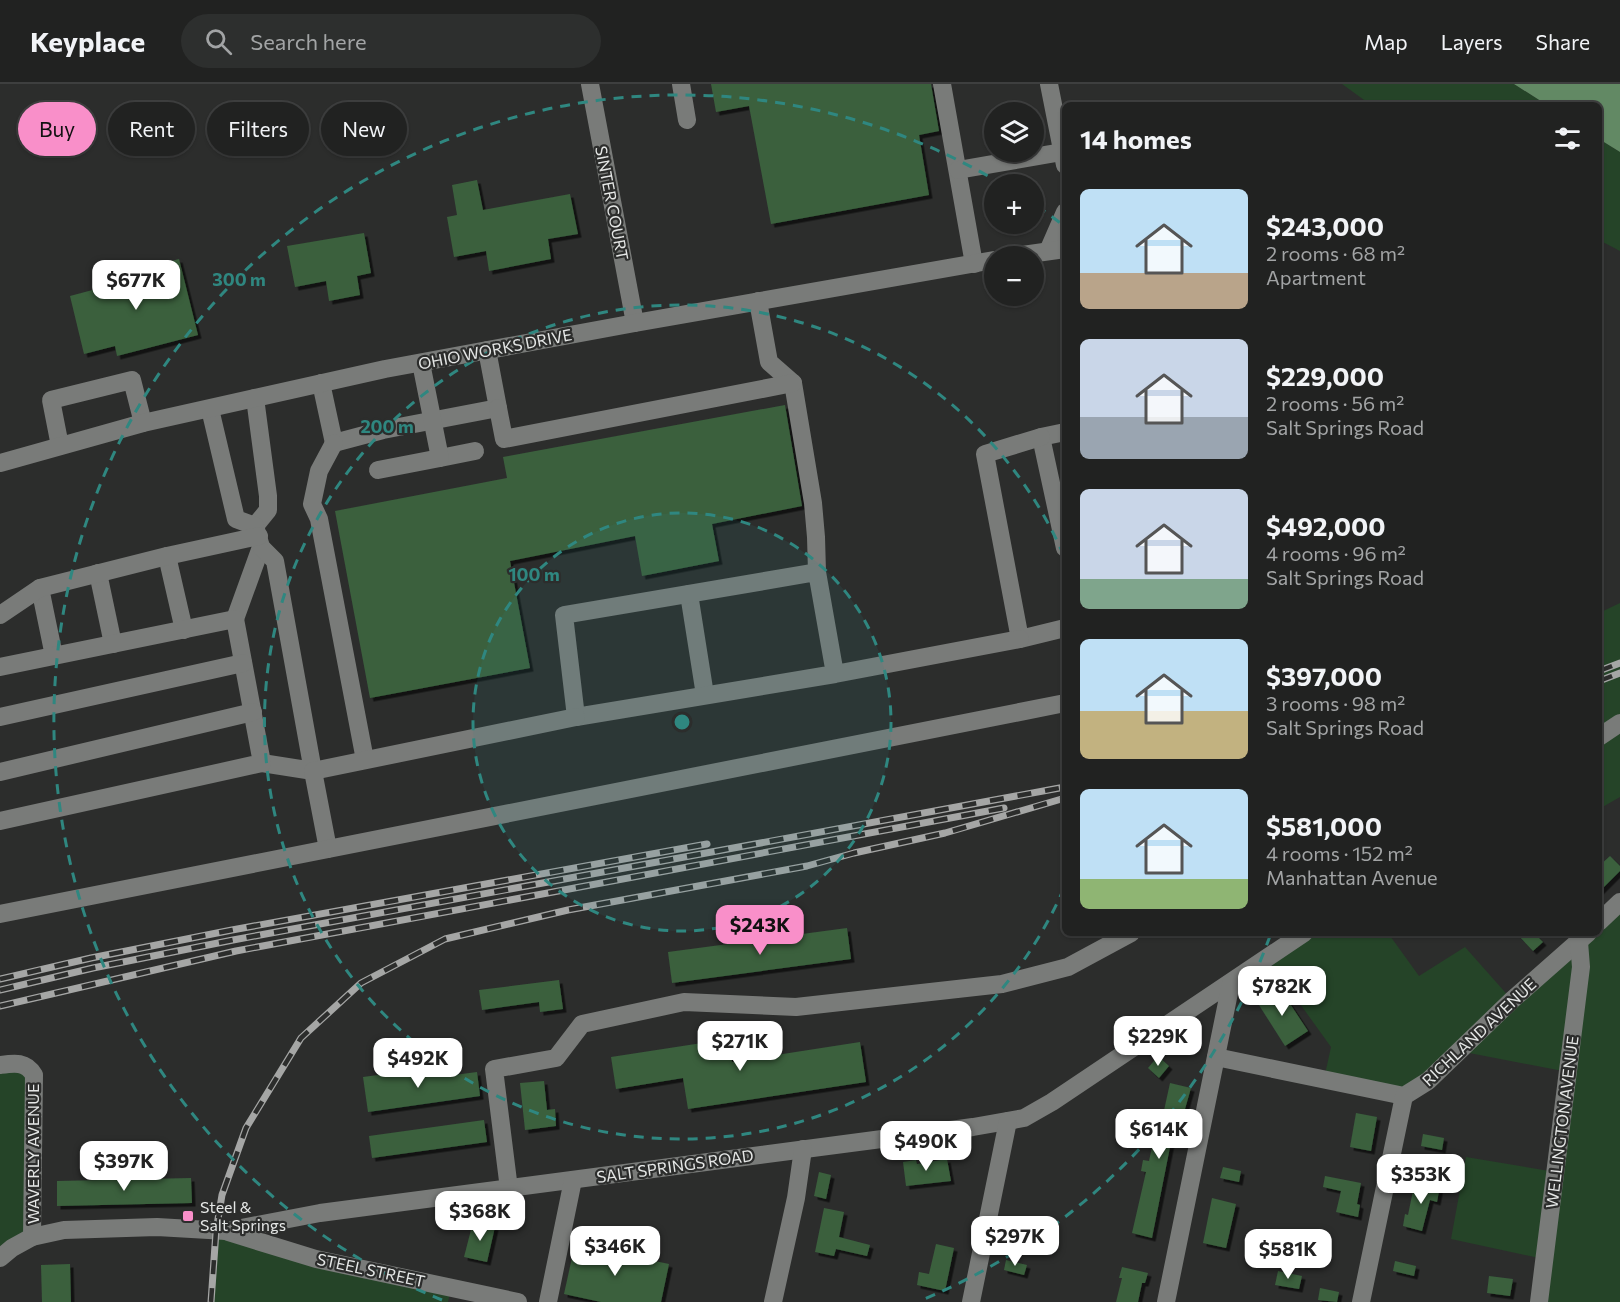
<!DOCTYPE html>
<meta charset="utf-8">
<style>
body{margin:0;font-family:Commissioner,sans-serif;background:#2d2f2e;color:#f1f3f6;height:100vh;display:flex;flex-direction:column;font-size:22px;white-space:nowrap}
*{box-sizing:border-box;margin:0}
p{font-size:20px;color:#a2a4a5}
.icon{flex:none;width:33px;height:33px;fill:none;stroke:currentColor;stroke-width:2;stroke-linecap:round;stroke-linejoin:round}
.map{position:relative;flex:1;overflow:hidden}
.sheet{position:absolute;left:1062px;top:18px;width:540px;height:834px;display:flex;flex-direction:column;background:#212221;border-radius:9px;box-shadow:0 2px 4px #0004,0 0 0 2px #3e3f3f}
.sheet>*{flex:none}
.top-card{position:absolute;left:18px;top:18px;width:570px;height:54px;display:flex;gap:12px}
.buttons{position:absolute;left:984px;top:18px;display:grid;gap:12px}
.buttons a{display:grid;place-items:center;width:60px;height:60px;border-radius:50%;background:#212221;box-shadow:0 2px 4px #0004,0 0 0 2px #3e3f3f;font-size:30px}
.price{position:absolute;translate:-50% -51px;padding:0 14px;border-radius:12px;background:#fff;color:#222;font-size:20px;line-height:39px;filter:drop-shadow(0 2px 3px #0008)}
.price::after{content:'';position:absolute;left:50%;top:36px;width:18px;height:14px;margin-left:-9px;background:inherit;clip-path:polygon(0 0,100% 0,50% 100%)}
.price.selected{background:#f98fc9;color:#111}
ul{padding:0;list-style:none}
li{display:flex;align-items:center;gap:18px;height:150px;padding:0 18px}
li span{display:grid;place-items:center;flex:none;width:168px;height:120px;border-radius:9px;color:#555}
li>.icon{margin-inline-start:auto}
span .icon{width:72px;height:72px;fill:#fffc;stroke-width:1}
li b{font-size:26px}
h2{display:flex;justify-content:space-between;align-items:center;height:72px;padding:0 18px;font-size:26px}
.tag{padding:0 21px;border-radius:27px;background:#212221;box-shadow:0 2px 4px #0004,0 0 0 2px #3e3f3f;font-size:21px;line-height:54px}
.tag.selected{background:#f98fc9;color:#111}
header{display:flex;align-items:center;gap:36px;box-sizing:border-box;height:84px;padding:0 30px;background:#212221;border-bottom:2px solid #3e3f3f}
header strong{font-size:28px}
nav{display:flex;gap:33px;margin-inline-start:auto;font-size:21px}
.search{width:420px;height:54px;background:#2d2f2e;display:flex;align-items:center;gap:15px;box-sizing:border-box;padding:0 21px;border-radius:33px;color:#a2a4a5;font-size:22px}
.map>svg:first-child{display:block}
.green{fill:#254428}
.water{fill:#628964}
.building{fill:#3a603d;filter:url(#shadow)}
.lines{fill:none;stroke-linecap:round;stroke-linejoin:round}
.minor{stroke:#797b79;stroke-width:18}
.rail-casing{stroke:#a5a6a5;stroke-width:7}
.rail{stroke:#2c2d2c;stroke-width:4.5;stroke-dasharray:14;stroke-linecap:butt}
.ring{fill:none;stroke:#2f8780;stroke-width:3;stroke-dasharray:10 8}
.poi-dot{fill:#f98fc9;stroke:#2c2d2c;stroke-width:2}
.labels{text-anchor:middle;stroke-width:4.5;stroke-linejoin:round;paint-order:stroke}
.street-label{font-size:16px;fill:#e5e7e6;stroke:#2c2d2c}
.poi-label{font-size:16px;fill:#e5e7e6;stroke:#2c2d2c;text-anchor:start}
.centre{fill:#2f8780;stroke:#2c2d2c;stroke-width:3}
.ring-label{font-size:18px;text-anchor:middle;font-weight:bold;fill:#2f8780;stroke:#2c2d2c;stroke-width:4.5;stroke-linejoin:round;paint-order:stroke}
</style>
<header>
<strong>Keyplace</strong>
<div class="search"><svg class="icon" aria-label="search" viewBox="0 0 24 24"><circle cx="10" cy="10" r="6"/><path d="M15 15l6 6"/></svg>Search here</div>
<nav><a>Map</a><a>Layers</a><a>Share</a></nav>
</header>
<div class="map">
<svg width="1620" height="1218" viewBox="0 0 1620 1218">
<defs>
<filter id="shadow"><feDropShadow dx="3.5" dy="3.5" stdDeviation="0" flood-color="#0009"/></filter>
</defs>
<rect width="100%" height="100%" fill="#2c2d2c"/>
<g class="green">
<polygon points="1342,0 1514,0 1547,21 1371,21"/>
<polygon points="1599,55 1620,68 1620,167 1599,156"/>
<polygon points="1620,519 1620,713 1599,725 1599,529"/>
<polygon points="1620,818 1620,1218 1539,1218 1544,1175 1451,1155 1466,1073 1555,1088 1568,988 1459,967 1415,1006 1324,995 1331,963 1267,874 1304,849 1388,849 1419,892 1465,863 1512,916 1588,849 1599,849 1599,838"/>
<polygon points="0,981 27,982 32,1153 0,1174"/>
<polygon points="216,1147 451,1204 448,1218 211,1218"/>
</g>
<polygon class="water" points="1514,0 1620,0 1620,68 1599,55 1599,21 1547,21"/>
<g class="building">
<polygon points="711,0 931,0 939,47 919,51 929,111 771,140 749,22 716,28"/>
<polygon points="477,96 483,126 570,110 578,150 548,155 551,175 489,187 486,167 454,173 447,133 457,131 452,101"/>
<polygon points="364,149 371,189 357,192 360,211 329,217 326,197 295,203 287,162"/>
<polygon points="179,175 198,251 117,272 115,262 84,270 70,212 100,204 98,196"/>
<polygon points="785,321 802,422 712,440 719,477 642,492 635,452 510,477 530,584 370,614 335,427 507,394 503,373"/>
<polygon points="1610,772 1620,782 1620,787 1599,808 1599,782"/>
<polygon points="847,844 851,875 672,899 668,868"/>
<polygon points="1516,849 1534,849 1543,858 1533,867"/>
<polygon points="559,896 563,925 540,928 539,918 482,926 479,906"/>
<polygon points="1279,903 1308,947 1285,962 1257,918"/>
<polygon points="728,955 732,978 860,958 866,998 688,1025 683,994 616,1005 611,973"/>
<polygon points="1158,972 1169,982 1159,994 1148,984"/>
<polygon points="438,983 439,993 477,988 480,1012 368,1028 363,993"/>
<polygon points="544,997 547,1026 555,1025 556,1042 525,1046 520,999"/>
<polygon points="1170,999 1191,1004 1183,1032 1179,1031 1170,1063 1152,1154 1132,1149 1146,1088 1141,1087 1143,1076 1149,1077 1159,1030 1163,1031"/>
<polygon points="1356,1029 1377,1033 1371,1067 1350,1063"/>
<polygon points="484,1036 487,1058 372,1074 369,1052"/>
<polygon points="1423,1050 1444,1054 1442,1066 1421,1062"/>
<polygon points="947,1075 951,1097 906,1102 903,1078 916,1076 917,1080"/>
<polygon points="1223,1083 1241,1087 1239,1098 1220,1094"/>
<polygon points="819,1088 831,1091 826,1115 814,1112"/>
<polygon points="1325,1092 1361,1099 1357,1120 1360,1121 1358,1133 1336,1128 1341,1107 1323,1103"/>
<polygon points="191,1094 192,1119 57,1122 57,1097"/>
<polygon points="1415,1097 1440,1102 1437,1118 1430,1116 1422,1147 1403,1142 1405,1130 1408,1131"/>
<polygon points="1212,1114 1236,1120 1226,1164 1203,1159"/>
<polygon points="824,1124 844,1128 839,1153 870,1161 867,1172 836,1165 834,1172 815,1168"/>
<polygon points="473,1138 495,1143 487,1178 464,1173"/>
<polygon points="575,1160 669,1180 661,1218 601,1218 564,1210"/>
<polygon points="936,1160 954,1164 945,1207 917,1201 919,1188 929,1190"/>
<polygon points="1006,1176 1027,1181 1024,1191 1004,1186"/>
<polygon points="1395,1177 1416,1182 1414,1192 1393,1187"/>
<polygon points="70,1180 71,1218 42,1218 41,1181"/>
<polygon points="1122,1183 1148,1189 1145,1199 1142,1199 1138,1218 1116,1218 1122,1194 1119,1194"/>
<polygon points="1278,1187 1302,1192 1299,1205 1275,1201"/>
<polygon points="1489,1192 1513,1195 1510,1212 1487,1209"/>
<polygon points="1320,1204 1339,1208 1337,1218 1318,1216"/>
</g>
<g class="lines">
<g class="minor">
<polyline points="590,0 635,239"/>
<polyline points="681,0 687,36"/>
<polyline points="942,0 974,180"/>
<polyline points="1049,0 1065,81"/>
<polyline points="958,86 1062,68"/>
<polyline points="1048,167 1065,128"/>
<polyline points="1015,172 1065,165"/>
<polyline points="758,217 769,278 793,299 813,419 816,453 817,488"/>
<polyline points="321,299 334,359 383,346 498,324 487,266"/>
<polyline points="255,314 268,412 268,426 255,442"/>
<polyline points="498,324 504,355 793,299"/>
<polyline points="210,325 236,435 255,442 261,463 235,535"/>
<polyline points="1065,348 1041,353 1065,464"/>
<polyline points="1041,353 985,370 1020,555 1065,544"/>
<polyline points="334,359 319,387 312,420 319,435 365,676"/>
<polyline points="60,362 51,316 132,296 143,339"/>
<polyline points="440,374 475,367"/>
<polyline points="0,379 143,339 385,285 635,239 994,176"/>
<polyline points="378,386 440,374 421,279"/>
<polyline points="261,463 275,477 313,687 262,679"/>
<polyline points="167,472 184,546"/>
<polyline points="98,489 113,560"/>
<polyline points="40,504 54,572"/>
<polyline points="689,510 705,611"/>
<polyline points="0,531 40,504 167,472 259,452"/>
<polyline points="0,583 235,535 262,679 0,737"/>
<polyline points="835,590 576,633 564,531 817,488 835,590 1020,555"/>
<polyline points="0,633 243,579"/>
<polyline points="1599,653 1620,639"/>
<polyline points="0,688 253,628"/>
<polyline points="328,765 313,687 576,633"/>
<polyline points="0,830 1065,619"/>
<polyline points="1599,838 1620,818"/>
<polyline points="1216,973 1404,1012 1428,997 1512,916 1588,849"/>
<path d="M0,981C14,979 26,977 34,991L32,1153"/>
<polyline points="509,1105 494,985 556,974 582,940 684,918 796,923 1002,900 1068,883 1131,849"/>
<polyline points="228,1148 316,1175 518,1218"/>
<polyline points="0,1174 12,1164 32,1153 64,1146 157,1143 226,1147 320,1129 973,1043 1024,1034 1052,1018 1304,849"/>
<polyline points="548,1218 573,1096"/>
<polyline points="773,1218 796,1114 803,1065"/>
<polyline points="971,1218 1008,1037"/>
<polyline points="1166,1218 1231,899"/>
<polyline points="1361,1218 1404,1012"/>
<polyline points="1539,1218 1581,883 1579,858"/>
</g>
<g class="rail-casing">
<g id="rail">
<polyline points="1599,587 1620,579"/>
<polyline points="1599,597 1620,589"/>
<polyline points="0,895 91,874 232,846 707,760"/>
<polyline points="0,906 93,884 233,856 1065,703"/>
<polyline points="0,922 236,867 1004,724"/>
<polyline points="211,1218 216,1147 222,1111 246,1044 301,954 361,899 445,855 568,826 807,782 854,769 945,749 1065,714"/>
</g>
</g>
<use href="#rail" class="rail"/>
</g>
<circle cx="682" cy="638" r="209" fill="#2f8780" fill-opacity=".12"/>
<g class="ring">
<circle cx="682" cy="638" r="209"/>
<path d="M1064 804A417 417 0 1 1 1064 472"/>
<path d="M1270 852A626 626 0 0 1 922 1216M442 1216A626 626 0 1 1 1000 99M1037 122A626 626 0 0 1 1063 141"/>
</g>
<rect class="poi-dot" x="182" y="1126" width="12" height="12" rx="3"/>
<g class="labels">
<g class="street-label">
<text transform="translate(612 119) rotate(79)" y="6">SINTER COURT</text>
<text transform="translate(495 265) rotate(-11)" y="6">OHIO WORKS DRIVE</text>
<text transform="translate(1479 948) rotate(-43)" y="6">RICHLAND AVENUE</text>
<text transform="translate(1562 1038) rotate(-83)" y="6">WELLINGTON AVENUE</text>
<text transform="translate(33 1070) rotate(-90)" y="6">WAVERLY AVENUE</text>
<text transform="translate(675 1082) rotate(-8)" y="6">SALT SPRINGS ROAD</text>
<text transform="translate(371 1186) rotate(12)" y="6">STEEL STREET</text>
</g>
<g class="poi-label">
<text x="200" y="1129">Steel &amp;<tspan x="200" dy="18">Salt Springs</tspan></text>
</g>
</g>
<circle cx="682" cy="638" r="9" class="centre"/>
<g class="ring-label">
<text x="239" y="202">300 m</text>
<text x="387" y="349">200 m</text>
<text x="534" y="497">100 m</text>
</g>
</svg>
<div class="buttons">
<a><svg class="icon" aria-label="layers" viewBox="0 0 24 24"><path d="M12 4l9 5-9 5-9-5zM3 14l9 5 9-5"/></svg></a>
<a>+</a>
<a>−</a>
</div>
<b class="price" style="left:136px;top:227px">$677K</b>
<b class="price selected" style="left:760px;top:872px">$243K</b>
<b class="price" style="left:1282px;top:933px">$782K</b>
<b class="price" style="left:1158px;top:983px">$229K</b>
<b class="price" style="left:740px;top:988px">$271K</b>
<b class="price" style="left:418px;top:1005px">$492K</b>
<b class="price" style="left:1159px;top:1076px">$614K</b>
<b class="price" style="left:926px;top:1088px">$490K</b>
<b class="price" style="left:124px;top:1108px">$397K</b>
<b class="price" style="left:1421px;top:1121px">$353K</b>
<b class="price" style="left:480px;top:1158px">$368K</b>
<b class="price" style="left:1015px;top:1183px">$297K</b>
<b class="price" style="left:615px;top:1193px">$346K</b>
<b class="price" style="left:1288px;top:1196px">$581K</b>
<div class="top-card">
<a class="tag selected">Buy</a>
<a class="tag">Rent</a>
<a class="tag">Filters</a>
<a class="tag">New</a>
</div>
<section class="sheet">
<h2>14 homes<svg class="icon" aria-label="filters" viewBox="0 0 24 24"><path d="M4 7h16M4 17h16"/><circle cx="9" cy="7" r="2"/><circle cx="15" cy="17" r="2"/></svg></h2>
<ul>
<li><span style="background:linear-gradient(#bfe0f5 70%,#b9a48a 0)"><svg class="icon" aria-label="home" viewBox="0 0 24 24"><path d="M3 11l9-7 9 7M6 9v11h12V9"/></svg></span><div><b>$243,000</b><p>2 rooms · 68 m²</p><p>Apartment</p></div></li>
<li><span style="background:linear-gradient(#c9d6e8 65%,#9aa5b1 0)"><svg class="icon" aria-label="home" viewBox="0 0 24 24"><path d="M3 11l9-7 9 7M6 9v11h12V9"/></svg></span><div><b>$229,000</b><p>2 rooms · 56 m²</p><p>Salt Springs Road</p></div></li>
<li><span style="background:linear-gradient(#c9d6e8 75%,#7fa58c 0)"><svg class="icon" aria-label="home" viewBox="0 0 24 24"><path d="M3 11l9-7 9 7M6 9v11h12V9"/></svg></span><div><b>$492,000</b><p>4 rooms · 96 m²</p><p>Salt Springs Road</p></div></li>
<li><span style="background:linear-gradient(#bfe0f5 60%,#c2b280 0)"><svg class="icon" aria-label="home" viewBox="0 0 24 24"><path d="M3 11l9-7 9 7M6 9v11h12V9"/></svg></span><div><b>$397,000</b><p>3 rooms · 98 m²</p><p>Salt Springs Road</p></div></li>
<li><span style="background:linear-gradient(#bfe0f5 75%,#8fb573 0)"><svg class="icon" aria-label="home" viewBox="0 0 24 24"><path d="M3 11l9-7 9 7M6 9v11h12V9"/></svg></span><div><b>$581,000</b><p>4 rooms · 152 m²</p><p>Manhattan Avenue</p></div></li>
</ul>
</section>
</div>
